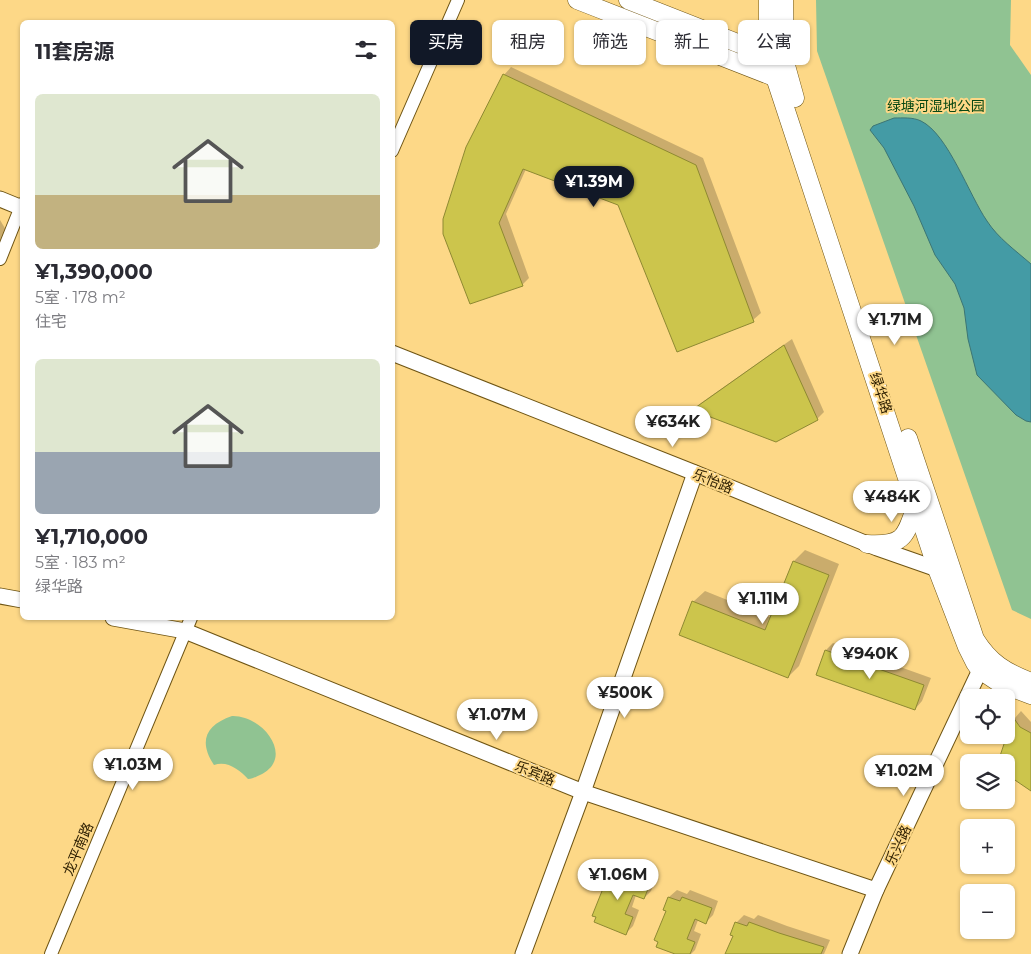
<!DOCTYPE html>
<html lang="zh">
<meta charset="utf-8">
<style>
body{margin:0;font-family:Montserrat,"Noto Sans SC",sans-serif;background:#f2f2f3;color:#2b2b33;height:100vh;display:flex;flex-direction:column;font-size:19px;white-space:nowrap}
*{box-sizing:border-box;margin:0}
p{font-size:16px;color:#7c7c81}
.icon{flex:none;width:28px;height:28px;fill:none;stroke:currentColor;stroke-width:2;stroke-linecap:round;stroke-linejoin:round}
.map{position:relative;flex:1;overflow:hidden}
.side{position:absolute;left:20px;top:20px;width:375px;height:600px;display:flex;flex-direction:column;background:#fff;border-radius:8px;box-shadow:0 1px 4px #0004}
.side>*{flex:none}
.hud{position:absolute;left:410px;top:20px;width:475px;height:45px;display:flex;gap:10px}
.buttons{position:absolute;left:960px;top:689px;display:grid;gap:10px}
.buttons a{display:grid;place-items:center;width:55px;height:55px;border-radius:8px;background:#fff;box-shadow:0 1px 4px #0004;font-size:25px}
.price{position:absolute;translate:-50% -42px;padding:0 11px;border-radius:18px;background:#fff;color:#222;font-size:16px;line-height:32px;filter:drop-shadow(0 1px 2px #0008)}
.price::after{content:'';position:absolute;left:50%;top:30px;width:15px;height:11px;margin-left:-8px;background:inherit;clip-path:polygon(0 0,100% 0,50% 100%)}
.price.selected{background:#111827;color:#fff}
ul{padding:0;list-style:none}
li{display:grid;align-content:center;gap:10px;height:265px;padding:0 15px}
li span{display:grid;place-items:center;height:155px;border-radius:8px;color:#555}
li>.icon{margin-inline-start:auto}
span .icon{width:90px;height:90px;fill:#fffc;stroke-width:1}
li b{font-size:21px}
h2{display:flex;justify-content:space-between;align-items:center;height:60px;padding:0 15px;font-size:21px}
.chip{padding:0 18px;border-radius:8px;background:#fff;box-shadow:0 1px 4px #0004;font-size:18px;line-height:45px}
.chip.selected{background:#111827;color:#fff}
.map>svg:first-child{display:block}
.green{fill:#90c392}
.water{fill:#449ba5;stroke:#3c7574}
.shadow{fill:#0003}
.building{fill:#ccc54c;stroke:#8e8932}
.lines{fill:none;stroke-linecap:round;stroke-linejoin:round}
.minor-casing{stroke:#6f5514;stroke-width:14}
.tertiary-casing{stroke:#6f5514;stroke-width:17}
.secondary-casing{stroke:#6f5514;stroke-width:19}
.minor{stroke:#fff;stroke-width:12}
.tertiary{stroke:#fff;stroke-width:15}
.secondary{stroke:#fff;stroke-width:18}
.labels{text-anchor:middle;stroke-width:4;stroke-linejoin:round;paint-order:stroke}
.park-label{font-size:14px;fill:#084814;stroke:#fdd887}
.street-label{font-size:14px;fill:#2b1d00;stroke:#fdd887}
</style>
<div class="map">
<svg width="1031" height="954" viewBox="0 0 1031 954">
<rect width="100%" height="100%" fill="#fdd887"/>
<g class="green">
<polygon points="816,0 1011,0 1010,45 1031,75 1031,619 1012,610 817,51"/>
<path d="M232,716C263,715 296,758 260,775C255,777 253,779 248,779C240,770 227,760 214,765C198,741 206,725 232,716Z"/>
</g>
<path class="water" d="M894,118C902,118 913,117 921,121C948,134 969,195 987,221C998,238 1015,250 1031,264V422L1026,421L1016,415L977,375L968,339L964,308L955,284L935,255L914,206L884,148L870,130L873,126Z"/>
<g class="shadow">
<polygon points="511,67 703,158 761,313 753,320 619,204 526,169 506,214 529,278 522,285 471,302 504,75"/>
<polygon points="0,220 6,230 0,245"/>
<polygon points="792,339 824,412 817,419 695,410 701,403"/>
<polygon points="805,550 839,564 799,666 788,677 693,602 705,591 772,618 794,561"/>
<polygon points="833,643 931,678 922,701 915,709 826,650"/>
<polygon points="1021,711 1031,722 1031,790 1006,762 999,762 1015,718"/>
<polygon points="615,865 625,869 629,866 657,877 651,891 644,898 636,895 632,907 639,910 633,926 626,933 605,885 607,873"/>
<polygon points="677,890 687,894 690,890 718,901 713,915 706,922 698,920 694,931 701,934 695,950 691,954 679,954 667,910 665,909 669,897"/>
<polygon points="744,915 754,919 758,915 787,926 830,940 824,954 727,954 734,935 732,934 737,922"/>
</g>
<g class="building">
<polygon points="503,74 696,165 754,322 677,352 618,205 523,169 499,223 523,286 470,304 443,234 443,219 466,147"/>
<polygon points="784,345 818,420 776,442 692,410"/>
<polygon points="793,561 829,575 788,678 679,635 692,601 765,630"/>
<polygon points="825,650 924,685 915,710 816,675"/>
<polygon points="1013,717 1020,727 1031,733 1031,791 1006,774 1006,762 998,762"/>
<polygon points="606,872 618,877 620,872 650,884 644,899 633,895 625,914 633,917 626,935 594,922 596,917 592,916 604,886 601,885"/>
<polygon points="668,897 680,901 682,897 712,908 706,924 695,919 687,939 695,942 690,954 675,954 656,947 658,942 654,940 666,911 663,910"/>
<polygon points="735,922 747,926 749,922 779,933 824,947 821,954 725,954 733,936 730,935"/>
</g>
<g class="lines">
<g class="minor-casing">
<g id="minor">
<polyline points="392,151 458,0"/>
<polyline points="0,259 22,204"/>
<polyline points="51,954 191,618"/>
</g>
</g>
<g class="tertiary-casing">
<g id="tertiary">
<polyline points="0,199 22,208"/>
<polyline points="392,353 695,473 877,548 937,569 945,567"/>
<polyline points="0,596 22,600"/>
<polyline points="113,618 185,631 583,792 876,890"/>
<polyline points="523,954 583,792 695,473"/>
<polyline points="850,954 876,890 980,670 986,661"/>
</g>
</g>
<g class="secondary-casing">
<g id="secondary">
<polyline points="577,0 784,81"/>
<polyline points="628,0 778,59"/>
<polyline points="768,0 768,56 937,569 967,647 975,663 980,670 1001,684 1031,695"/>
<polyline points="784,0 785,62 795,98"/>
<path d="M908,438L975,639C990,663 1005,672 1031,682"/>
<path d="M867,544C906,546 905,536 917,503"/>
</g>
</g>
<use href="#minor" class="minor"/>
<use href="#tertiary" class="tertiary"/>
<use href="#secondary" class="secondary"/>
</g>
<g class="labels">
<g class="park-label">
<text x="936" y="111">绿塘河湿地公园</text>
</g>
<g class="street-label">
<text transform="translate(881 393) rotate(72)" y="5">绿华路</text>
<text transform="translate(713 481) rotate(22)" y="5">乐怡路</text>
<text transform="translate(535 773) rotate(22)" y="5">乐宾路</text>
<text transform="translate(898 845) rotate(-65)" y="5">乐兴路</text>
<text transform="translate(78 849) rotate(-67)" y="5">龙平南路</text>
</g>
</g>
</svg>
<div class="buttons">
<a><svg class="icon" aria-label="locate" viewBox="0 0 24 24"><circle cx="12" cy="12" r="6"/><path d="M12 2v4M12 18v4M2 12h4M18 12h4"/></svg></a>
<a><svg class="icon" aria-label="layers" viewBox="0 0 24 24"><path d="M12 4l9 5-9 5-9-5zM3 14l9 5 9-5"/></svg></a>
<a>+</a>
<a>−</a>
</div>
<b class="price selected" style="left:594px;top:208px">¥1.39M</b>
<b class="price" style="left:895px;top:346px">¥1.71M</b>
<b class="price" style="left:673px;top:448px">¥634K</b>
<b class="price" style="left:892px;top:523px">¥484K</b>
<b class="price" style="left:763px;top:625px">¥1.11M</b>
<b class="price" style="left:870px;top:680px">¥940K</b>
<b class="price" style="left:625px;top:719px">¥500K</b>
<b class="price" style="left:497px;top:741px">¥1.07M</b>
<b class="price" style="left:133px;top:791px">¥1.03M</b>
<b class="price" style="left:904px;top:797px">¥1.02M</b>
<b class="price" style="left:618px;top:901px">¥1.06M</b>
<div class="hud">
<a class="chip selected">买房</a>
<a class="chip">租房</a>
<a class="chip">筛选</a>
<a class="chip">新上</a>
<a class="chip">公寓</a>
</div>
<section class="side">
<h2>11套房源<svg class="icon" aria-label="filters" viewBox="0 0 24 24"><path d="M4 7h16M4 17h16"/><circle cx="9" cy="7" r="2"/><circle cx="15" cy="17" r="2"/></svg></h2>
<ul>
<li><span style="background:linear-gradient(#dfe7d0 65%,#c2b280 0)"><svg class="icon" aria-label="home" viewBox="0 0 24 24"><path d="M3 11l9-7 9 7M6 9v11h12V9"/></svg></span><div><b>¥1,390,000</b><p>5室 · 178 m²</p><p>住宅</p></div></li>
<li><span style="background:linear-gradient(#dfe7d0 60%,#9aa5b1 0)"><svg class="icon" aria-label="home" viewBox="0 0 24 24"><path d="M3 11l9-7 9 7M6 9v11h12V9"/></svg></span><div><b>¥1,710,000</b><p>5室 · 183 m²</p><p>绿华路</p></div></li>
</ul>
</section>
</div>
